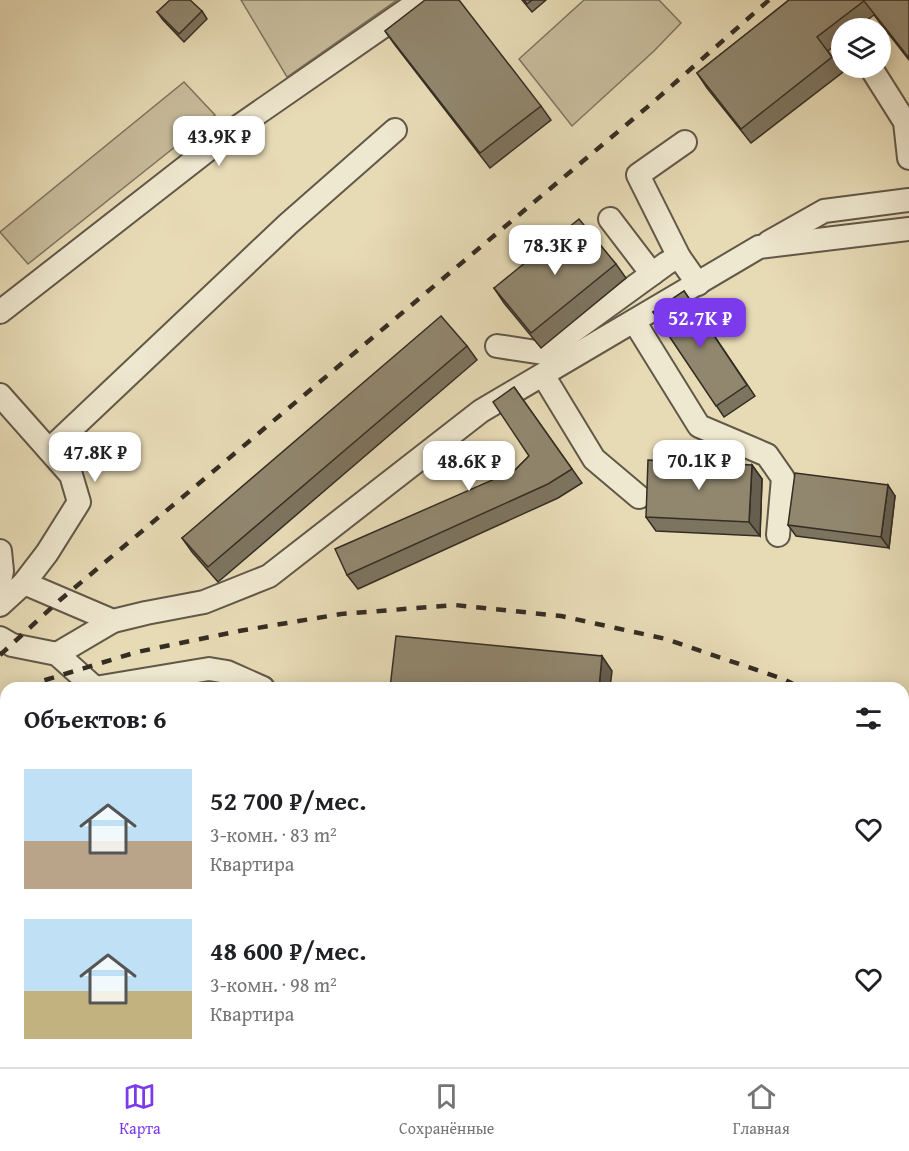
<!DOCTYPE html>
<html lang="ru">
<meta charset="utf-8">
<style>
body{margin:0;font-family:"Gentium Book Plus",serif;background:#f6f6f6;color:#202124;height:100vh;display:flex;flex-direction:column;font-size:22px;white-space:nowrap}
*{box-sizing:border-box;margin:0}
p{font-size:20px;color:#757577}
.icon{flex:none;width:33px;height:33px;fill:none;stroke:currentColor;stroke-width:2;stroke-linecap:round;stroke-linejoin:round}
.map{position:relative;flex:1;overflow:hidden}
.side{position:absolute;left:0px;top:682px;width:909px;height:386px;display:flex;flex-direction:column;background:#fff;border-radius:18px 18px 0 0;box-shadow:0 3px 15px #0003}
.side>*{flex:none}
.fabs{position:absolute;left:831px;top:18px;display:grid;gap:12px}
.fabs a{display:grid;place-items:center;width:60px;height:60px;border-radius:50%;background:#fff;box-shadow:0 3px 15px #0003;font-size:30px}
.price{position:absolute;translate:-50% -51px;padding:0 14px;border-radius:12px;background:#fff;color:#222;font-size:20px;line-height:39px;filter:drop-shadow(0 2px 3px #0008)}
.price::after{content:'';position:absolute;left:50%;top:36px;width:18px;height:14px;margin-left:-9px;background:inherit;clip-path:polygon(0 0,100% 0,50% 100%)}
.price.active{background:#7c3aed;color:#fff}
ul{padding:0;list-style:none}
li{display:flex;align-items:center;gap:18px;height:150px;padding:0 24px}
li span{display:grid;place-items:center;flex:none;width:168px;height:120px;border-radius:0px;color:#555}
li>.icon{margin-inline-start:auto}
span .icon{width:72px;height:72px;fill:#fffc;stroke-width:1}
li b{font-size:26px}
h2{display:flex;justify-content:space-between;align-items:center;height:72px;padding:0 24px;font-size:26px}
.dock{display:flex;justify-content:space-around;align-items:center;height:84px;border-top:2px solid #e0e0e0;background:#fff;font-size:16px;color:#757577}
.dock a{display:grid;justify-items:center;gap:3px}
.dock .active{color:#7c3aed}
.map>svg:first-child{display:block}
.green{fill:#c9bd9d;stroke:#7e7560;stroke-width:1.5}
.lines{fill:none;stroke-linecap:round;stroke-linejoin:round}
.minor-casing{stroke:#615848;stroke-width:26}
.minor{stroke:#efe8d0;stroke-width:22}
.rail{stroke:#342d23;stroke-width:4.5;stroke-dasharray:10 10;stroke-linecap:butt}
.wall{fill:#7d745f;stroke:#342d23;stroke-width:1.5}
.shaded-wall{fill:#665e4e;stroke:#342d23;stroke-width:1.5}
.building{fill:#91876f;stroke:#342d23;stroke-width:1.5}
</style>
<div class="map">
<svg width="909" height="1067" viewBox="0 0 909 1067">
<rect width="100%" height="100%" fill="#e7dbb6"/>
<filter id="stains"><feTurbulence type="fractalNoise" baseFrequency=".00333" numOctaves="4"/><feColorMatrix values="0 0 0 0 .2 0 0 0 0 .09 0 0 0 0 .02 0 0 0 .5 -.17"/></filter>
<radialGradient id="worn" r=".72"><stop offset=".6" stop-color="#630" stop-opacity="0"/><stop offset="1" stop-color="#630" stop-opacity=".3"/></radialGradient>
<g class="green">
<polygon points="241,0 397,0 287,77"/>
<polygon points="584,0 659,0 681,23 654,51 572,126 519,59"/>
<polygon points="184,82 215,115 28,264 0,232"/>
<polygon points="6,737 6,941 0,937 0,740"/>
<polygon points="6,963 6,1015 0,1010 0,972"/>
<polygon points="121,1062 375,1062 381,1067 127,1067"/>
</g>
<g class="lines">
<g class="minor-casing">
<g id="minor">
<polyline points="871,68 905,122 909,158"/>
<polyline points="610,219 652,274"/>
<polyline points="769,242 824,211 909,200"/>
<polyline points="679,257 638,175 685,142"/>
<polyline points="0,312 232,131 421,0"/>
<polyline points="634,321 699,426 767,455 783,478 778,535"/>
<polyline points="497,346 543,353 667,263 679,257 698,284"/>
<polyline points="543,375 594,459 639,497"/>
<polyline points="0,395 71,475 79,502 47,553 24,583 0,605"/>
<polyline points="49,450 288,224 395,130"/>
<polyline points="0,551 2,571 0,580"/>
<polyline points="24,583 113,621 146,613 204,602 269,576 481,411 759,247 909,229"/>
<polyline points="0,638 12,645 57,654 95,688 209,669 227,672 263,688"/>
<polyline points="57,654 113,621"/>
<polyline points="0,721 6,718"/>
</g>
</g>
<use href="#minor" class="minor"/>
<g class="rail">
<polyline points="0,655 60,600 651,104 769,0"/>
<polyline points="26,688 42,681 137,652 239,631 341,614 455,605 561,616 666,639 783,679 801,688"/>
<polyline points="0,702 6,699"/>
</g>
</g>
<g class="wall">
<polygon points="522,0 546,0 532,12"/>
<polygon points="789,0 909,0 909,60 874,15 856,28 842,28 842,40 828,51 843,72 751,143 707,88 697,73"/>
<polygon points="202,11 207,19 184,42 163,20 157,12"/>
<polygon points="385,31 541,106 551,120 490,168 395,45"/>
<polygon points="616,264 626,278 541,348 504,303 494,288"/>
<polygon points="684,291 755,396 724,417 653,312"/>
<polygon points="467,346 477,360 218,582 192,552 182,538"/>
<polygon points="514,387 582,483 558,498 358,589 347,575 515,470 529,456"/>
<polygon points="752,465 762,479 760,536 656,531 646,517"/>
<polygon points="895,496 889,548 796,536 788,525"/>
</g>
<g class="shaded-wall">
<polygon points="752,465 762,479 760,536 749,522"/>
<polygon points="888,485 895,496 889,548 881,537"/>
<polygon points="602,656 612,671 610,688 599,688"/>
</g>
<g class="building">
<polygon points="170,0 190,0 202,11 179,34 157,12"/>
<polygon points="425,0 459,0 541,106 480,153 385,31"/>
<polygon points="524,0 532,0 527,4"/>
<polygon points="789,0 909,0 909,58 864,1 817,37 832,57 741,129 697,73"/>
<polygon points="579,219 616,264 531,333 494,288"/>
<polygon points="684,291 747,385 716,406 653,312"/>
<polygon points="441,316 467,346 208,567 182,538"/>
<polygon points="514,387 572,469 548,484 347,575 335,549 515,470 529,456 493,402"/>
<polygon points="648,460 752,465 749,522 646,517"/>
<polygon points="795,473 888,485 881,537 788,525"/>
<polygon points="396,636 602,656 599,688 390,688"/>
<polygon points="909,724 909,1067 700,1067 703,1062 903,1062 903,734"/>
</g>
<rect width="100%" height="100%" filter="url(#stains)"/>
<rect width="100%" height="100%" fill="url(#worn)"/>
</svg>
<div class="fabs">
<a><svg class="icon" aria-label="layers" viewBox="0 0 24 24"><path d="M12 4l9 5-9 5-9-5zM3 14l9 5 9-5"/></svg></a>
</div>
<b class="price" style="left:219px;top:167px">43.9K ₽</b>
<b class="price" style="left:555px;top:276px">78.3K ₽</b>
<b class="price active" style="left:700px;top:349px">52.7K ₽</b>
<b class="price" style="left:95px;top:483px">47.8K ₽</b>
<b class="price" style="left:699px;top:491px">70.1K ₽</b>
<b class="price" style="left:469px;top:492px">48.6K ₽</b>
<section class="side">
<h2>Объектов: 6<svg class="icon" aria-label="filters" viewBox="0 0 24 24"><path d="M4 7h16M4 17h16"/><circle cx="9" cy="7" r="2"/><circle cx="15" cy="17" r="2"/></svg></h2>
<ul>
<li><span style="background:linear-gradient(#bfe0f5 60%,#b9a48a 0)"><svg class="icon" aria-label="home" viewBox="0 0 24 24"><path d="M3 11l9-7 9 7M6 9v11h12V9"/></svg></span><div><b>52 700 ₽/мес.</b><p>3-комн. · 83 m²</p><p>Квартира</p></div><svg class="icon" aria-label="heart" viewBox="0 0 24 24"><path d="M12 20l-8-8c-3-5 5-10 8-4 3-6 11-1 8 4z"/></svg></li>
<li><span style="background:linear-gradient(#bfe0f5 60%,#c2b280 0)"><svg class="icon" aria-label="home" viewBox="0 0 24 24"><path d="M3 11l9-7 9 7M6 9v11h12V9"/></svg></span><div><b>48 600 ₽/мес.</b><p>3-комн. · 98 m²</p><p>Квартира</p></div><svg class="icon" aria-label="heart" viewBox="0 0 24 24"><path d="M12 20l-8-8c-3-5 5-10 8-4 3-6 11-1 8 4z"/></svg></li>
</ul>
</section>
</div>
<nav class="dock">
<a class="active"><svg class="icon" aria-label="map" viewBox="0 0 24 24"><path d="M3 6l6-2 6 2 6-2v14l-6 2-6-2-6 2zM9 4v14M15 6v14"/></svg>Карта</a>
<a><svg class="icon" aria-label="saved" viewBox="0 0 24 24"><path d="M7 4h10v16l-5-4-5 4z"/></svg>Сохранённые</a>
<a><svg class="icon" aria-label="home" viewBox="0 0 24 24"><path d="M3 11l9-7 9 7M6 9v11h12V9"/></svg>Главная</a>
</nav>
